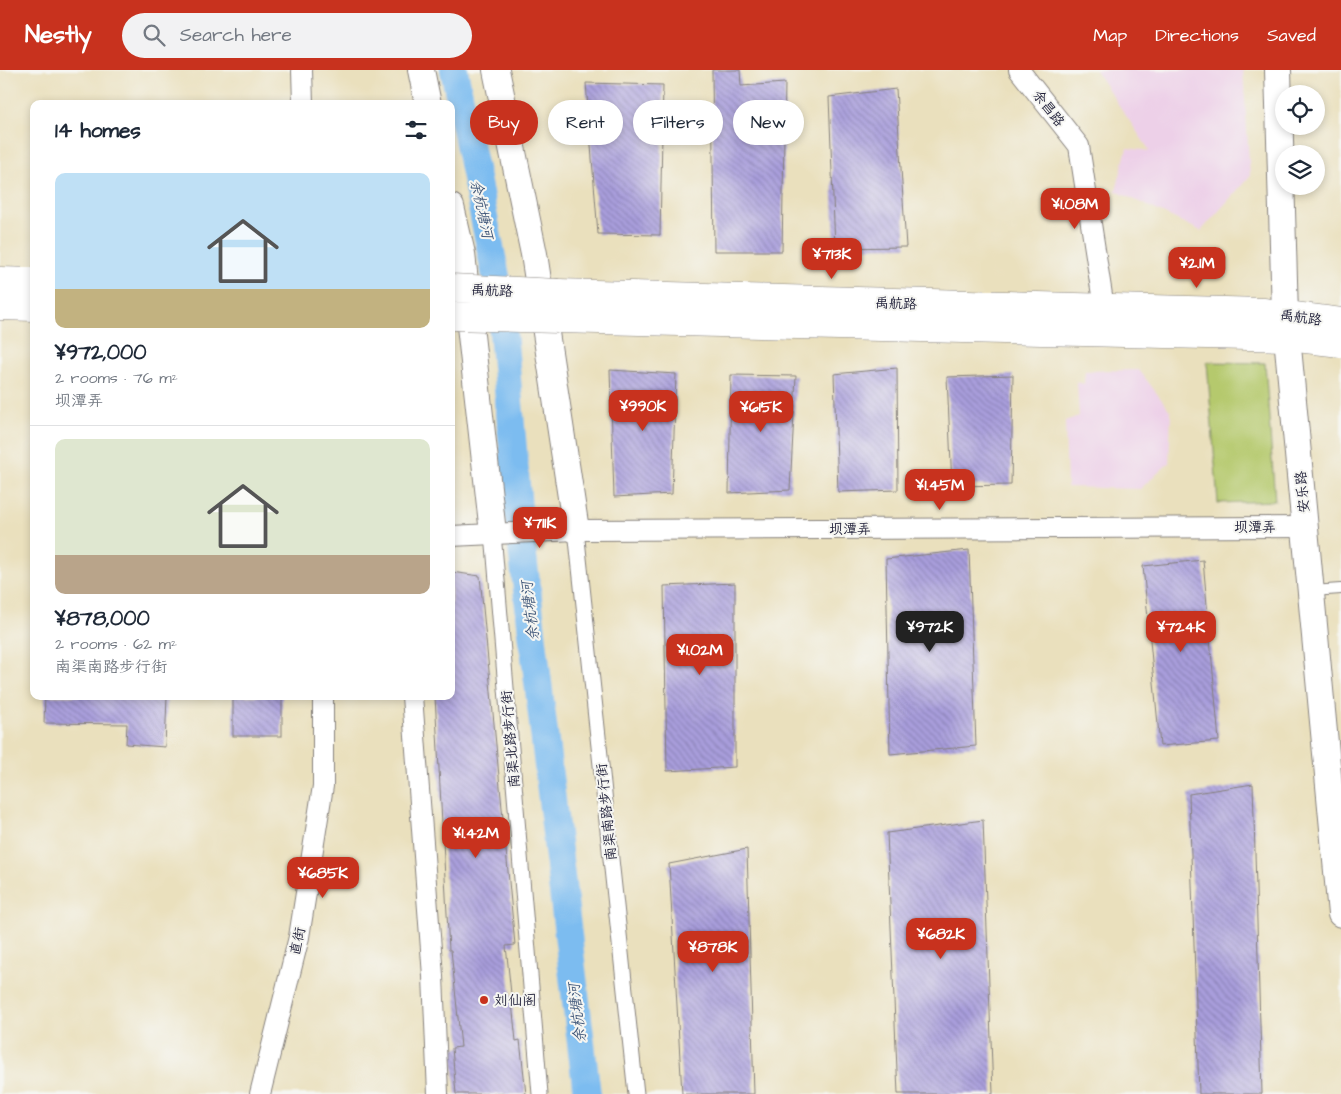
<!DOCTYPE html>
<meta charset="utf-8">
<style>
body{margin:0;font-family:"Architects Daughter","LXGW WenKai TC",sans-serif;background:#f2f2f3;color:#1f2937;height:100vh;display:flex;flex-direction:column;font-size:19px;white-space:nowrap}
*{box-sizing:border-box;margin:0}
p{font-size:16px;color:#747a83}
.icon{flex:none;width:28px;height:28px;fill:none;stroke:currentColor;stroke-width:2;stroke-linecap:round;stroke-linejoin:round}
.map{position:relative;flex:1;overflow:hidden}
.panel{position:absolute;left:30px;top:30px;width:425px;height:600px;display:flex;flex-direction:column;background:#fff;border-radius:10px;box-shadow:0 2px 8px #0003}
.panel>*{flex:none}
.banner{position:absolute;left:470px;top:30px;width:475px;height:45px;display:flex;gap:10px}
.tools{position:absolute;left:1275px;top:15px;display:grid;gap:10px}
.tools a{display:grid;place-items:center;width:50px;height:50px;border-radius:50%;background:#fff;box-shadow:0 2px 8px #0003;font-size:25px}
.price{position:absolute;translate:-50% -42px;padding:0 11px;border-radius:10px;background:#c8321e;color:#fff;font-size:16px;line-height:32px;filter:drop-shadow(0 1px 2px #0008)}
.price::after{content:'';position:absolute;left:50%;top:30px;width:15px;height:11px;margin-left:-8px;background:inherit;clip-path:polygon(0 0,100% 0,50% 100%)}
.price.on{background:#222;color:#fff}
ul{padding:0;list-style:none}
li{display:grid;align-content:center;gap:10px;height:265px;padding:0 25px}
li+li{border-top:1px solid #e0e1e3}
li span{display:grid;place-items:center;height:155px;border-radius:10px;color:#555}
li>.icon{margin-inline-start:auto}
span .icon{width:90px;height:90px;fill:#fffc;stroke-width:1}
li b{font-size:21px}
h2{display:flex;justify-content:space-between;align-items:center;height:60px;padding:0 25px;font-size:21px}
.pill{padding:0 18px;border-radius:22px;background:#fff;box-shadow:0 2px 8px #0003;font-size:18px;line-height:45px}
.pill.on{background:#c8321e;color:#fff}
header{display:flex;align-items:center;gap:30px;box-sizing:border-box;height:70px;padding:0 25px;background:#c8321e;color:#fff}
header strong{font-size:24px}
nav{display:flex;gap:28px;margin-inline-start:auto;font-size:18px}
.search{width:350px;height:45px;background:#f2f2f3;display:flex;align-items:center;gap:12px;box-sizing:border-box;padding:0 18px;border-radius:28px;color:#747a83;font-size:19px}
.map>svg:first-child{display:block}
.built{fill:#edd0e8}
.park{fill:#b5c96d;stroke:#6c7654}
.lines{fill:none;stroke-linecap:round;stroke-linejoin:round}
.canal{stroke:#7bbcf0;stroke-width:28}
.building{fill:url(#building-back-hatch)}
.service-casing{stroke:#86817c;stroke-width:12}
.pedestrian-casing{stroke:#86817c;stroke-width:17}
.minor-casing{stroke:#86817c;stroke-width:22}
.tertiary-casing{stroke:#86817c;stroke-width:28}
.secondary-casing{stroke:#86817c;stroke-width:29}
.service{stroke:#fff;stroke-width:10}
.pedestrian{stroke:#fff;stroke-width:15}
.minor{stroke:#fff;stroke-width:20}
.tertiary{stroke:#fff;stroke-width:26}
.secondary{stroke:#fff;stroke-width:28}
.secondary-bridge-casing{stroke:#86817c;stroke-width:29;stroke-linecap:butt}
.secondary-bridge{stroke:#fff;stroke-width:28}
.poi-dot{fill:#c8321e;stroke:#f6f6f2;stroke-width:2}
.labels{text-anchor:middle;stroke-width:4;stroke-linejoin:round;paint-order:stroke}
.street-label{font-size:14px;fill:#22223b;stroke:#f6f6f2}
.poi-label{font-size:14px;fill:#22223b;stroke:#f6f6f2;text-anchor:start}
.water-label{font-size:15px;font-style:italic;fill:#41587a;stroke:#f6f6f2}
</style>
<header>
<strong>Nestly</strong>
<div class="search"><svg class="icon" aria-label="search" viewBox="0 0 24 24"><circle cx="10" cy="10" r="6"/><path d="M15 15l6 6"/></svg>Search here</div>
<nav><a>Map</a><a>Directions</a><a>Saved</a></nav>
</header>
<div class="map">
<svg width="1341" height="1024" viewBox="0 0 1341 1024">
<defs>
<pattern id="building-back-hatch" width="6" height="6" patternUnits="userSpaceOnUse" patternTransform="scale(1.25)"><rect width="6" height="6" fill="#a99edc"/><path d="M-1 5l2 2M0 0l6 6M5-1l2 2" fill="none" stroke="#8980b4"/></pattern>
</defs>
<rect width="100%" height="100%" fill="#f6f6f2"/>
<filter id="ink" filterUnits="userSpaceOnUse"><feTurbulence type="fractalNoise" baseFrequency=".02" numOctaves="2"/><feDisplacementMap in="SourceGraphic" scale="10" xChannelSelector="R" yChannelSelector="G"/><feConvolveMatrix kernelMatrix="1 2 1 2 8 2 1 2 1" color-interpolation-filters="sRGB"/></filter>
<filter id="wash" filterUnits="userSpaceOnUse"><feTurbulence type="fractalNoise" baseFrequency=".0096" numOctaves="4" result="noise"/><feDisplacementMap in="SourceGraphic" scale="20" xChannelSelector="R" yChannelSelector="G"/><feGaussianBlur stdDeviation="1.12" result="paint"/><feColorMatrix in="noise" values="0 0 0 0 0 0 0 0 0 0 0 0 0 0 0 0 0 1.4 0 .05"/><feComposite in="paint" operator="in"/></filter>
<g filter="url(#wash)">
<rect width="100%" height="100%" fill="#eae0bd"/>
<g class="built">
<polygon points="1095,0 1243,0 1250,106 1201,161 1116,121 1127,78 1150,81"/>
<polygon points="1139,300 1171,342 1169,393 1140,419 1067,417 1065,351 1079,346 1077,312 1084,314 1085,301"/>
</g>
<polygon class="park" points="1207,292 1265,293 1275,431 1218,433"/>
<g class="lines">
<polyline class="canal" points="454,0 500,226 520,461 587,1024"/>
</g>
<g id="blocks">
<g class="building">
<polygon points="712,0 740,0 741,16 785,13 782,181 714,181"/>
<polygon points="586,13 663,15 660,165 598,164"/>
<polygon points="896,19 906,177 835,178 829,27"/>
<polygon points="897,298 898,420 838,422 834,304"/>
<polygon points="610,300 676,304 672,424 614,427"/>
<polygon points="731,305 796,306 790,420 729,423"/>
<polygon points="1013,305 1011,415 952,416 947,307"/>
<polygon points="969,480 976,676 890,684 886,489"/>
<polygon points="1203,490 1219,671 1160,676 1143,496"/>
<polygon points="451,502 480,506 515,875 506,876 516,971 520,970 526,1024 456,1024 452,978 461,977 451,880 449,880 435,626 451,626"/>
<polygon points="735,513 735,697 667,701 664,516"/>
<polygon points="45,626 167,626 165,677 126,674 127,654 44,653"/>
<rect x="233" y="626" width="49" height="40"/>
<polygon points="1253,714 1262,1024 1199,1024 1189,724"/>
<polygon points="983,750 993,1024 898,1024 887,763"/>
<polygon points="747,779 754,1024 682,1024 669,794"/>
</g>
</g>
</g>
<g filter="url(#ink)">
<use href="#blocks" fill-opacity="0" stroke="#86817c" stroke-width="1"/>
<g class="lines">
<g class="service-casing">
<polyline id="service" points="1312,521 1341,519"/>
</g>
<g class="pedestrian-casing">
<g id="pedestrian">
<polyline points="576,460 636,1024"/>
<polyline points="493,463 540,1024"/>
</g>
</g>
<g class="minor-casing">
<g id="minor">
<polyline points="302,0 303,34"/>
<polyline points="1019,0 1079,76 1104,238"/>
<polyline points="451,466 576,460 1305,457"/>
<polyline points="412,626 433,906 438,1024"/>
<polyline points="260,1024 299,867 323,716 323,626"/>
</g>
</g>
<g class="tertiary-casing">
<g id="tertiary">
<polyline points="421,0 428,34"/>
<polyline points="496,0 534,184 576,460"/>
<polyline points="1278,0 1285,245 1341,844"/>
<polyline points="451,137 462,184 493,463"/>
</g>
</g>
<g class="secondary-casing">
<g id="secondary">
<polyline points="0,211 34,212"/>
<polyline points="558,223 1263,242 1341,252"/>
<polyline points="0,236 34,237"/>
<polyline points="558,249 1288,267 1341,273"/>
</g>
</g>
<use href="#service" class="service"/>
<use href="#pedestrian" class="pedestrian"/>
<use href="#minor" class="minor"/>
<use href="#tertiary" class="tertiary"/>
<use href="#secondary" class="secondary"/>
<g class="secondary-bridge-casing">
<g id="secondary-bridge">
<polyline points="451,218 558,223"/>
<polyline points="451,246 558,249"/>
</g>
</g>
<use href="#secondary-bridge" class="secondary-bridge"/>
</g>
</g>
<circle class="poi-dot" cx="484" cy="930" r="5"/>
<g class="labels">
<g class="street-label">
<text transform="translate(1049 38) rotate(52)" y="5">余昌路</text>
<text transform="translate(492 220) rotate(3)" y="5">禹航路</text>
<text transform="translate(896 233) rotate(2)" y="5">禹航路</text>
<text transform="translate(1301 247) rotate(8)" y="5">禹航路</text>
<text transform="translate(1302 422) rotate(-95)" y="5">安乐路</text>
<text x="1255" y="462">坝潭弄</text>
<text x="850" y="464">坝潭弄</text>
<text transform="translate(510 669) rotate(-95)" y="5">南渠北路步行街</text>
<text transform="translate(606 742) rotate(-96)" y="5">南渠南路步行街</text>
<text transform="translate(297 871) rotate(-78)" y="5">直街</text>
</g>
<g class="poi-label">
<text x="494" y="935">刘仙阁</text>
</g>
<g class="water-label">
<text transform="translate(482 139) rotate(78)" y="5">余杭塘河</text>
<text transform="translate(530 541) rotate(-97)" y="5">余杭塘河</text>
<text transform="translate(577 943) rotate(-97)" y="5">余杭塘河</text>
</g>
</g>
</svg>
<div class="tools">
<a><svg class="icon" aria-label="locate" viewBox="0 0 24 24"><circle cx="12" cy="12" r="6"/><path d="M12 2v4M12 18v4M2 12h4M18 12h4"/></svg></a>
<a><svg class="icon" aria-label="layers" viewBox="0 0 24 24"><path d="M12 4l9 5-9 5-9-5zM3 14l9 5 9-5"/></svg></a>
</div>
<b class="price" style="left:1075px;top:160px">¥1.08M</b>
<b class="price" style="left:832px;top:210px">¥713K</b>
<b class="price" style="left:1197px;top:219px">¥2.1M</b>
<b class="price" style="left:643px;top:362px">¥990K</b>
<b class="price" style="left:761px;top:363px">¥615K</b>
<b class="price" style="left:940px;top:441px">¥1.45M</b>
<b class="price" style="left:540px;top:479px">¥711K</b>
<b class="price on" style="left:930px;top:583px">¥972K</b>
<b class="price" style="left:1181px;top:583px">¥724K</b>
<b class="price" style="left:700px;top:606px">¥1.02M</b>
<b class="price" style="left:476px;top:789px">¥1.42M</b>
<b class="price" style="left:323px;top:829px">¥685K</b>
<b class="price" style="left:941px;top:890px">¥682K</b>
<b class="price" style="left:713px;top:903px">¥878K</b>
<div class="banner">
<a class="pill on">Buy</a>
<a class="pill">Rent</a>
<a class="pill">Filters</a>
<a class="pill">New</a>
</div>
<section class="panel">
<h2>14 homes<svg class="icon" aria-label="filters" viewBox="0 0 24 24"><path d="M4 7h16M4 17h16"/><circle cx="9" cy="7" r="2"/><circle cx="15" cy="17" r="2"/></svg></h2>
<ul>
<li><span style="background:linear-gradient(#bfe0f5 75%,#c2b280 0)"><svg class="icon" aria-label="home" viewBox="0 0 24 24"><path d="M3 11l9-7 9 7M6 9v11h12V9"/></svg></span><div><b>¥972,000</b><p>2 rooms · 76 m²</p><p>坝潭弄</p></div></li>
<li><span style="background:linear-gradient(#dfe7d0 75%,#b9a48a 0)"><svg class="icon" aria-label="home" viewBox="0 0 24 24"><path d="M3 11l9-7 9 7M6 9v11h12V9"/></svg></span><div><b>¥878,000</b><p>2 rooms · 62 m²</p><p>南渠南路步行街</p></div></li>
</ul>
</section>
</div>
